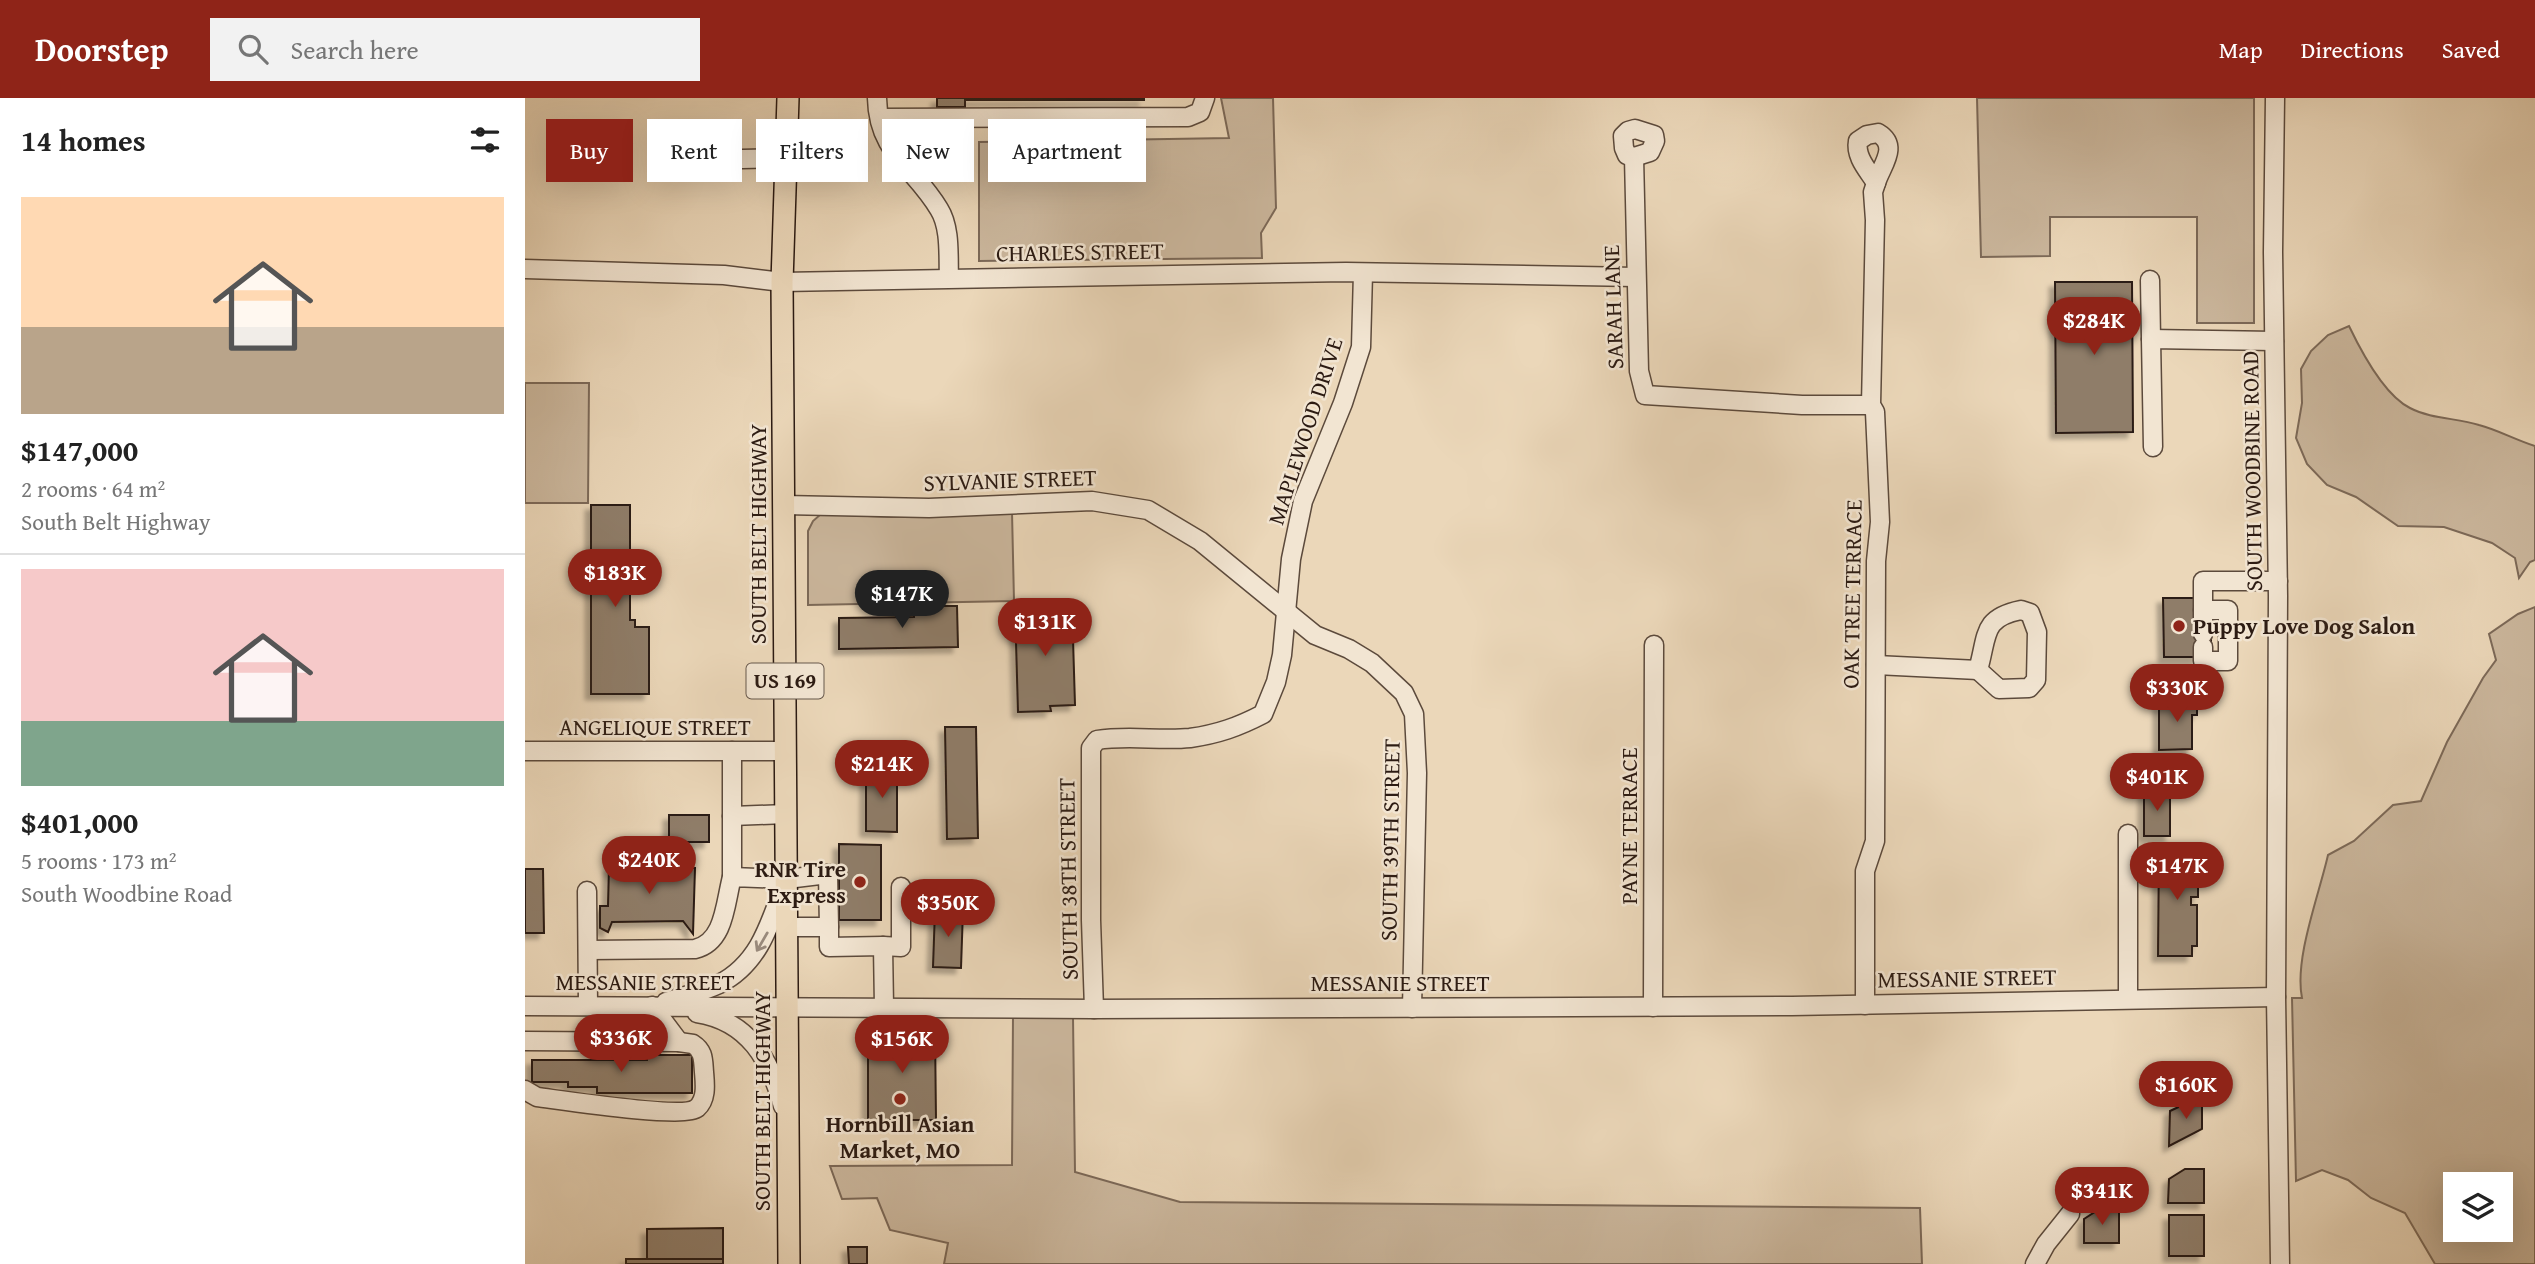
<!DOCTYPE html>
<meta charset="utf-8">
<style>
body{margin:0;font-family:"Gentium Book Plus",serif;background:#f2f2f2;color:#222;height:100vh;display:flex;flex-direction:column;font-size:26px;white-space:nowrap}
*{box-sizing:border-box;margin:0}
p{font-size:23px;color:#767676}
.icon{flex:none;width:38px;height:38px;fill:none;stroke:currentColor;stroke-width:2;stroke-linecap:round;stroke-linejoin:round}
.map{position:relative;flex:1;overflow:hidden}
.side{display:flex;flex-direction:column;background:#fff;width:525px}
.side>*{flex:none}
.banner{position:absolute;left:21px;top:21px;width:665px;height:63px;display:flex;gap:14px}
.tools{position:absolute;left:1918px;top:1074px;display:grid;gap:14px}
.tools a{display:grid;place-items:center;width:70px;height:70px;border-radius:0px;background:#fff;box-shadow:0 7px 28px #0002;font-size:35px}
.price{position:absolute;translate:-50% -60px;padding:0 16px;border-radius:24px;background:#8f2418;color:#fff;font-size:23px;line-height:46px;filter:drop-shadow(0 2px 4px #0008)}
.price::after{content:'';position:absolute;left:50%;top:42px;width:21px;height:16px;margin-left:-10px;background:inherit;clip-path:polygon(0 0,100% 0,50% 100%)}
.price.selected{background:#222;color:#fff}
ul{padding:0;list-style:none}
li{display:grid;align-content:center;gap:14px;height:371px;padding:0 21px}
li+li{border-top:2px solid #e0e0e0}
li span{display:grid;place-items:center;height:217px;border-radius:0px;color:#555}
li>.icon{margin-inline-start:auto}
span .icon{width:126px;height:126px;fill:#fffc;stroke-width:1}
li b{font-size:30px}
h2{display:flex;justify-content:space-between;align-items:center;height:84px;padding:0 21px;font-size:30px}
.chip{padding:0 24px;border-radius:0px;background:#fff;box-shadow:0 7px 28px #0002;font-size:24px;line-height:63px}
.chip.selected{background:#8f2418;color:#fff}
header{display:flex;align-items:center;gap:42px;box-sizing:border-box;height:98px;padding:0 35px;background:#8f2418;color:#fff}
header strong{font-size:33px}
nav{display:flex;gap:38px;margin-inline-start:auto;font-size:24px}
.search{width:490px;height:63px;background:#f2f2f2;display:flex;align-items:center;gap:18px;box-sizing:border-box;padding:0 24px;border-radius:0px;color:#767676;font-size:26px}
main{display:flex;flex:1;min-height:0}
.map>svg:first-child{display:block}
.green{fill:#cbb79d;stroke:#7c6958;stroke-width:2;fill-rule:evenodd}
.building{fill:#8f7d69;stroke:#2c1b13;stroke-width:2;filter:url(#shadow)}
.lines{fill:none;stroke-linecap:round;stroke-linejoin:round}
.minor-casing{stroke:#5c4a3c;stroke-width:21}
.major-casing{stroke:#2c1b13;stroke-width:24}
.minor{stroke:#f2e5d2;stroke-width:18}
.major{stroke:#ebd7b9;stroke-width:21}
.oneway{stroke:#998a7c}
.poi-dot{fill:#8f2418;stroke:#f2e5d2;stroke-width:2.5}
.labels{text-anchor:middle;stroke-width:5;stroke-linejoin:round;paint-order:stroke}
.shield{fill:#f2e5d2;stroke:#67584c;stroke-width:2}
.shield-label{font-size:21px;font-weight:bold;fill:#2c1b13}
.street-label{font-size:23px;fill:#2c1b13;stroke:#f2e5d2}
.poi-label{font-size:23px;font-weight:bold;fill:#2c1b13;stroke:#f2e5d2;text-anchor:start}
</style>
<header>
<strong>Doorstep</strong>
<div class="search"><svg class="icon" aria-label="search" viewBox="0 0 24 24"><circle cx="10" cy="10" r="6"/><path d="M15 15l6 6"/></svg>Search here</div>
<nav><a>Map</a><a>Directions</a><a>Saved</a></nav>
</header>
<main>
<section class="side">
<h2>14 homes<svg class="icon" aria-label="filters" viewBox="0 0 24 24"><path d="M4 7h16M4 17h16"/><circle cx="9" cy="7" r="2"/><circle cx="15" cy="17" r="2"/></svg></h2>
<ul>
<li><span style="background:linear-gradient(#ffd9b3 60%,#b9a48a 0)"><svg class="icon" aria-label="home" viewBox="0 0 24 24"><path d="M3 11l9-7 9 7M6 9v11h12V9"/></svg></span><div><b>$147,000</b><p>2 rooms · 64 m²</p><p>South Belt Highway</p></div></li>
<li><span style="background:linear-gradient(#f6c9c9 70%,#7fa58c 0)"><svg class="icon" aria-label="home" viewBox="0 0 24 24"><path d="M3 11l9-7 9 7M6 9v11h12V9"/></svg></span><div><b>$401,000</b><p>5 rooms · 173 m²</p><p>South Woodbine Road</p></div></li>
</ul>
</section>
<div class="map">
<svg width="2010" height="1166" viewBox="0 0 2010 1166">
<defs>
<filter id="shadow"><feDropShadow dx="-5.5" dy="5.5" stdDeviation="2" flood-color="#0004"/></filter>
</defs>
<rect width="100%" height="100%" fill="#ebd7b9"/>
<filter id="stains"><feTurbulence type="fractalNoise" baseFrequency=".00286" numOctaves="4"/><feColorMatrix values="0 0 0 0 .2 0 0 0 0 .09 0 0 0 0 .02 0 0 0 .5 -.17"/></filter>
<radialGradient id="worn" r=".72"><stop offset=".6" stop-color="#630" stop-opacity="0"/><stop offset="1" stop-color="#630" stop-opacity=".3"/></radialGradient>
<g class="green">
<polygon points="696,0 748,0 751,110 736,135 737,160 454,163 454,44 704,40"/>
<polygon points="1452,0 1729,0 1729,225 1672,225 1672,119 1525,119 1525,158 1456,159"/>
<path d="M1824,228C1836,253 1859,297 1885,310C1906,321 1932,320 1954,327C1973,332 1991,342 2010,348V462L2005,464L1994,480L1990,460L1967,445L1919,429L1873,428L1831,399L1802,387L1782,366L1771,340L1777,305L1776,271L1786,253L1803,237Z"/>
<polygon points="0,285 64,285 63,405 0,405"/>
<polygon points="487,414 489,503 283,507 283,433 288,423 296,416 366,419"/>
<path d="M2010,509V1166H1910L1880,1115L1846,1100L1823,1082L1797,1072L1771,1083L1767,900H1777C1769,861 1794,797 1803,757L1829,743L1868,707L1896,703L1922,644L1958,580L1971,562L1964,536L1993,516ZM1930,1087H1976V1132H1930Z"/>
<polygon points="488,917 548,919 550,1074 655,1104 1395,1110 1397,1166 419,1166 423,1145 365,1132 352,1100 317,1101 305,1068 487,1067"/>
</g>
<g class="building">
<polygon points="412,0 619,0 619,2 440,2 440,9 412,9"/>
<polygon points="1530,184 1607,184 1608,334 1531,335"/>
<polygon points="66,407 105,407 105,522 110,522 110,529 124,529 124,596 66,596"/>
<polygon points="1638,500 1674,500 1686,535 1686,549 1671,559 1639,559"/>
<polygon points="389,508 432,508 433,549 314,551 314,520 389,519"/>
<polygon points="547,508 550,607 525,608 526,613 493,614 490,509"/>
<polygon points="1648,600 1672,600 1672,617 1667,617 1667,651 1634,652 1634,606 1648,606"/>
<polygon points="420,629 451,629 453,740 422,741"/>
<polygon points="341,671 372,671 372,734 341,733"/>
<rect x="1619" y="692" width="26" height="46"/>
<rect x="144" y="717" width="40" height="27"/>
<polygon points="314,746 356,747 356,822 314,822"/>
<polygon points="1634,750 1668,750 1668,759 1673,759 1673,799 1666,799 1666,807 1672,807 1672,848 1667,848 1667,858 1633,858"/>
<polygon points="84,768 170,770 168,836 158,823 87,824 83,834 75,830 75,808 83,808"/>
<polygon points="0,771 18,771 19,835 0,835"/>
<polygon points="404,782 434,783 433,812 403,811"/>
<polygon points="410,812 438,812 436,870 408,869"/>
<polygon points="410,932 411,1022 343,1022 343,933"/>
<polygon points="122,957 167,957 167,995 72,995 72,989 43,989 43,984 7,984 7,962 122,962"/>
<polygon points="1677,998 1677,1031 1644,1048 1645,1013"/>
<polygon points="1660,1071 1679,1071 1679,1105 1643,1105 1644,1081"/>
<polygon points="1576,1110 1594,1111 1594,1145 1559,1145 1559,1121"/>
<rect x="1644" y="1117" width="35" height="41"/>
<polygon points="198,1130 198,1161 122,1161 122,1131"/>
<polygon points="323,1149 342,1149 342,1166 324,1166"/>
<rect x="101" y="1161" width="97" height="5"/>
</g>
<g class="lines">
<g class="minor-casing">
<g id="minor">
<path d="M352,0C353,55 390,70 414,111C426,130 423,159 424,180"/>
<polyline points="1750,0 1748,154 1753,498 1751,899 1755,1166"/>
<polyline points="355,20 663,19 675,14 680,0"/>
<polygon points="1110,31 1129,37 1130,43 1125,54 1109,59 1102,57 1099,50 1098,38 1103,33"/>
<path d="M1353,35C1375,48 1356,68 1351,85C1343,72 1330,59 1333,43L1342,37Z"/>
<polyline points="150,38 158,58 173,62 261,60"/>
<polyline points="1109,59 1114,273 1120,297 1277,307 1346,307"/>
<polyline points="0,171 199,177 257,184 821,174 1111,179"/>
<polyline points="1625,182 1626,241"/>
<polyline points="1628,349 1626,241 1749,243"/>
<polyline points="259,407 404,410 567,403 623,412 675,443 790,537 824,551 847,565 879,595 889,616 892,675 887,910"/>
<path d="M1496,512L1505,515L1512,534L1511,582L1504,590L1474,591L1453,572C1463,538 1456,520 1496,512Z"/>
<polyline points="1678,536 1678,483 1753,483"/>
<polyline points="1678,549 1678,563 1703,563 1703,512 1678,512"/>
<polyline points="1351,567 1453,572"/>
<polyline points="0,653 260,653"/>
<polyline points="207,653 207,779"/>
<polyline points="207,718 261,716"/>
<polyline points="62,793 63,908"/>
<polyline points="262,829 304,829 304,849 358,848 359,909"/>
<polyline points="358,848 376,849 376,789"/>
<path d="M63,852L170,851C200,844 200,805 207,779L262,781L303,776L304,829"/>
<polyline points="1603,901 1603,736"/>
<path d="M141,904C158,898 177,894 194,886C234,866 245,826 259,787"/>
<polyline points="1340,907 1340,773 1350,743 1351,463 1355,424 1350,314 1346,307 1350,122 1348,94 1351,85"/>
<polyline points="0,908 569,911 1267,908 1751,899"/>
<polyline points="1128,909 1129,547"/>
<path d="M569,911L566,822V650L572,642C603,637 635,643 665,640C693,636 713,629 738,616L751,584L757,557L766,461L778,403L818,305L836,249L838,175"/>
<path d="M172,915C224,923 245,962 258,1008"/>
<polyline points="0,943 154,944 127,908"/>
<path d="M0,992L12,999C36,1002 158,1021 172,1010C182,1001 180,986 179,974C178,962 179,953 168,946L154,944"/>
<polyline points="1510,1166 1521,1146 1545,1116"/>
</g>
</g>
<g class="major-casing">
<polyline id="major" points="263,0 257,184 264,1166"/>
</g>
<use href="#minor" class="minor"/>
<use href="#major" class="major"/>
</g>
<defs><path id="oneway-shaft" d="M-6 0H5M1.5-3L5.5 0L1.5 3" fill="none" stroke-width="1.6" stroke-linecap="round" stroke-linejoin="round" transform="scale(1.75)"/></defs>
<use class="oneway" href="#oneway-shaft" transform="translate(237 844) rotate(120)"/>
<g class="poi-dot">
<circle cx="1654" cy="528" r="7"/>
<circle cx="335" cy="784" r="7"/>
<circle cx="375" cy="1001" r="7"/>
</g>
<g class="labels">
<rect class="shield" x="221.5" y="565.5" width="77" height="35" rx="5"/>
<g class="shield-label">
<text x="260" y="590">US 169</text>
</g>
<g class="street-label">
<text transform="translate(555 154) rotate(-1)" y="8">CHARLES STREET</text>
<text transform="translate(1088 209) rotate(-92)" y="8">SARAH LANE</text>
<text transform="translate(780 333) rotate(-72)" y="8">MAPLEWOOD DRIVE</text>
<text transform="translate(1727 373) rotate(-91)" y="8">SOUTH WOODBINE ROAD</text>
<text transform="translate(485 382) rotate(-2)" y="8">SYLVANIE STREET</text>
<text transform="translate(233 436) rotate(-90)" y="8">SOUTH BELT HIGHWAY</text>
<text transform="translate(1327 496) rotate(-89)" y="8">OAK TREE TERRACE</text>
<text x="130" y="637">ANGELIQUE STREET</text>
<text transform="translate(1104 728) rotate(-90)" y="8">PAYNE TERRACE</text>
<text transform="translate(865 742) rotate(-89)" y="8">SOUTH 39TH STREET</text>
<text transform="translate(543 781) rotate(-91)" y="8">SOUTH 38TH STREET</text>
<text transform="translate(1442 880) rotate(-1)" y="8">MESSANIE STREET</text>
<text x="120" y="892">MESSANIE STREET</text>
<text x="875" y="893">MESSANIE STREET</text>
<text transform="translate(237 1003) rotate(-90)" y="8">SOUTH BELT HIGHWAY</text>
</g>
<g class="poi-label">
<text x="1668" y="536">Puppy Love Dog Salon</text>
<text x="321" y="779" text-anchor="end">RNR Tire<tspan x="321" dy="26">Express</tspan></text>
<text x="375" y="1034" text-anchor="middle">Hornbill Asian<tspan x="375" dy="26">Market, MO</tspan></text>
</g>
</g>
<rect width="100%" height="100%" filter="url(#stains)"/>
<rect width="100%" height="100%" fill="url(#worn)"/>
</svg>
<div class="tools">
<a><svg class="icon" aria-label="layers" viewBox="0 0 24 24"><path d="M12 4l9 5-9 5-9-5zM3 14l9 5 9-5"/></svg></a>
</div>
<b class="price" style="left:1569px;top:259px">$284K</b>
<b class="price" style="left:90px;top:511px">$183K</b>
<b class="price selected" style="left:377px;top:532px">$147K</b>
<b class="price" style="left:520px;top:560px">$131K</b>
<b class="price" style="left:1652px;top:626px">$330K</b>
<b class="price" style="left:357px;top:702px">$214K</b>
<b class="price" style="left:1632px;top:715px">$401K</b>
<b class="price" style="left:124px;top:798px">$240K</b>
<b class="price" style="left:1652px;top:804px">$147K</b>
<b class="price" style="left:423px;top:841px">$350K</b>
<b class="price" style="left:96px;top:976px">$336K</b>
<b class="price" style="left:377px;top:977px">$156K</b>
<b class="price" style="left:1661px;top:1023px">$160K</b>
<b class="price" style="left:1577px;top:1129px">$341K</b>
<div class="banner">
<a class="chip selected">Buy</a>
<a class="chip">Rent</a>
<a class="chip">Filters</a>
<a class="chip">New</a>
<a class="chip">Apartment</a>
</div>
</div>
</main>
